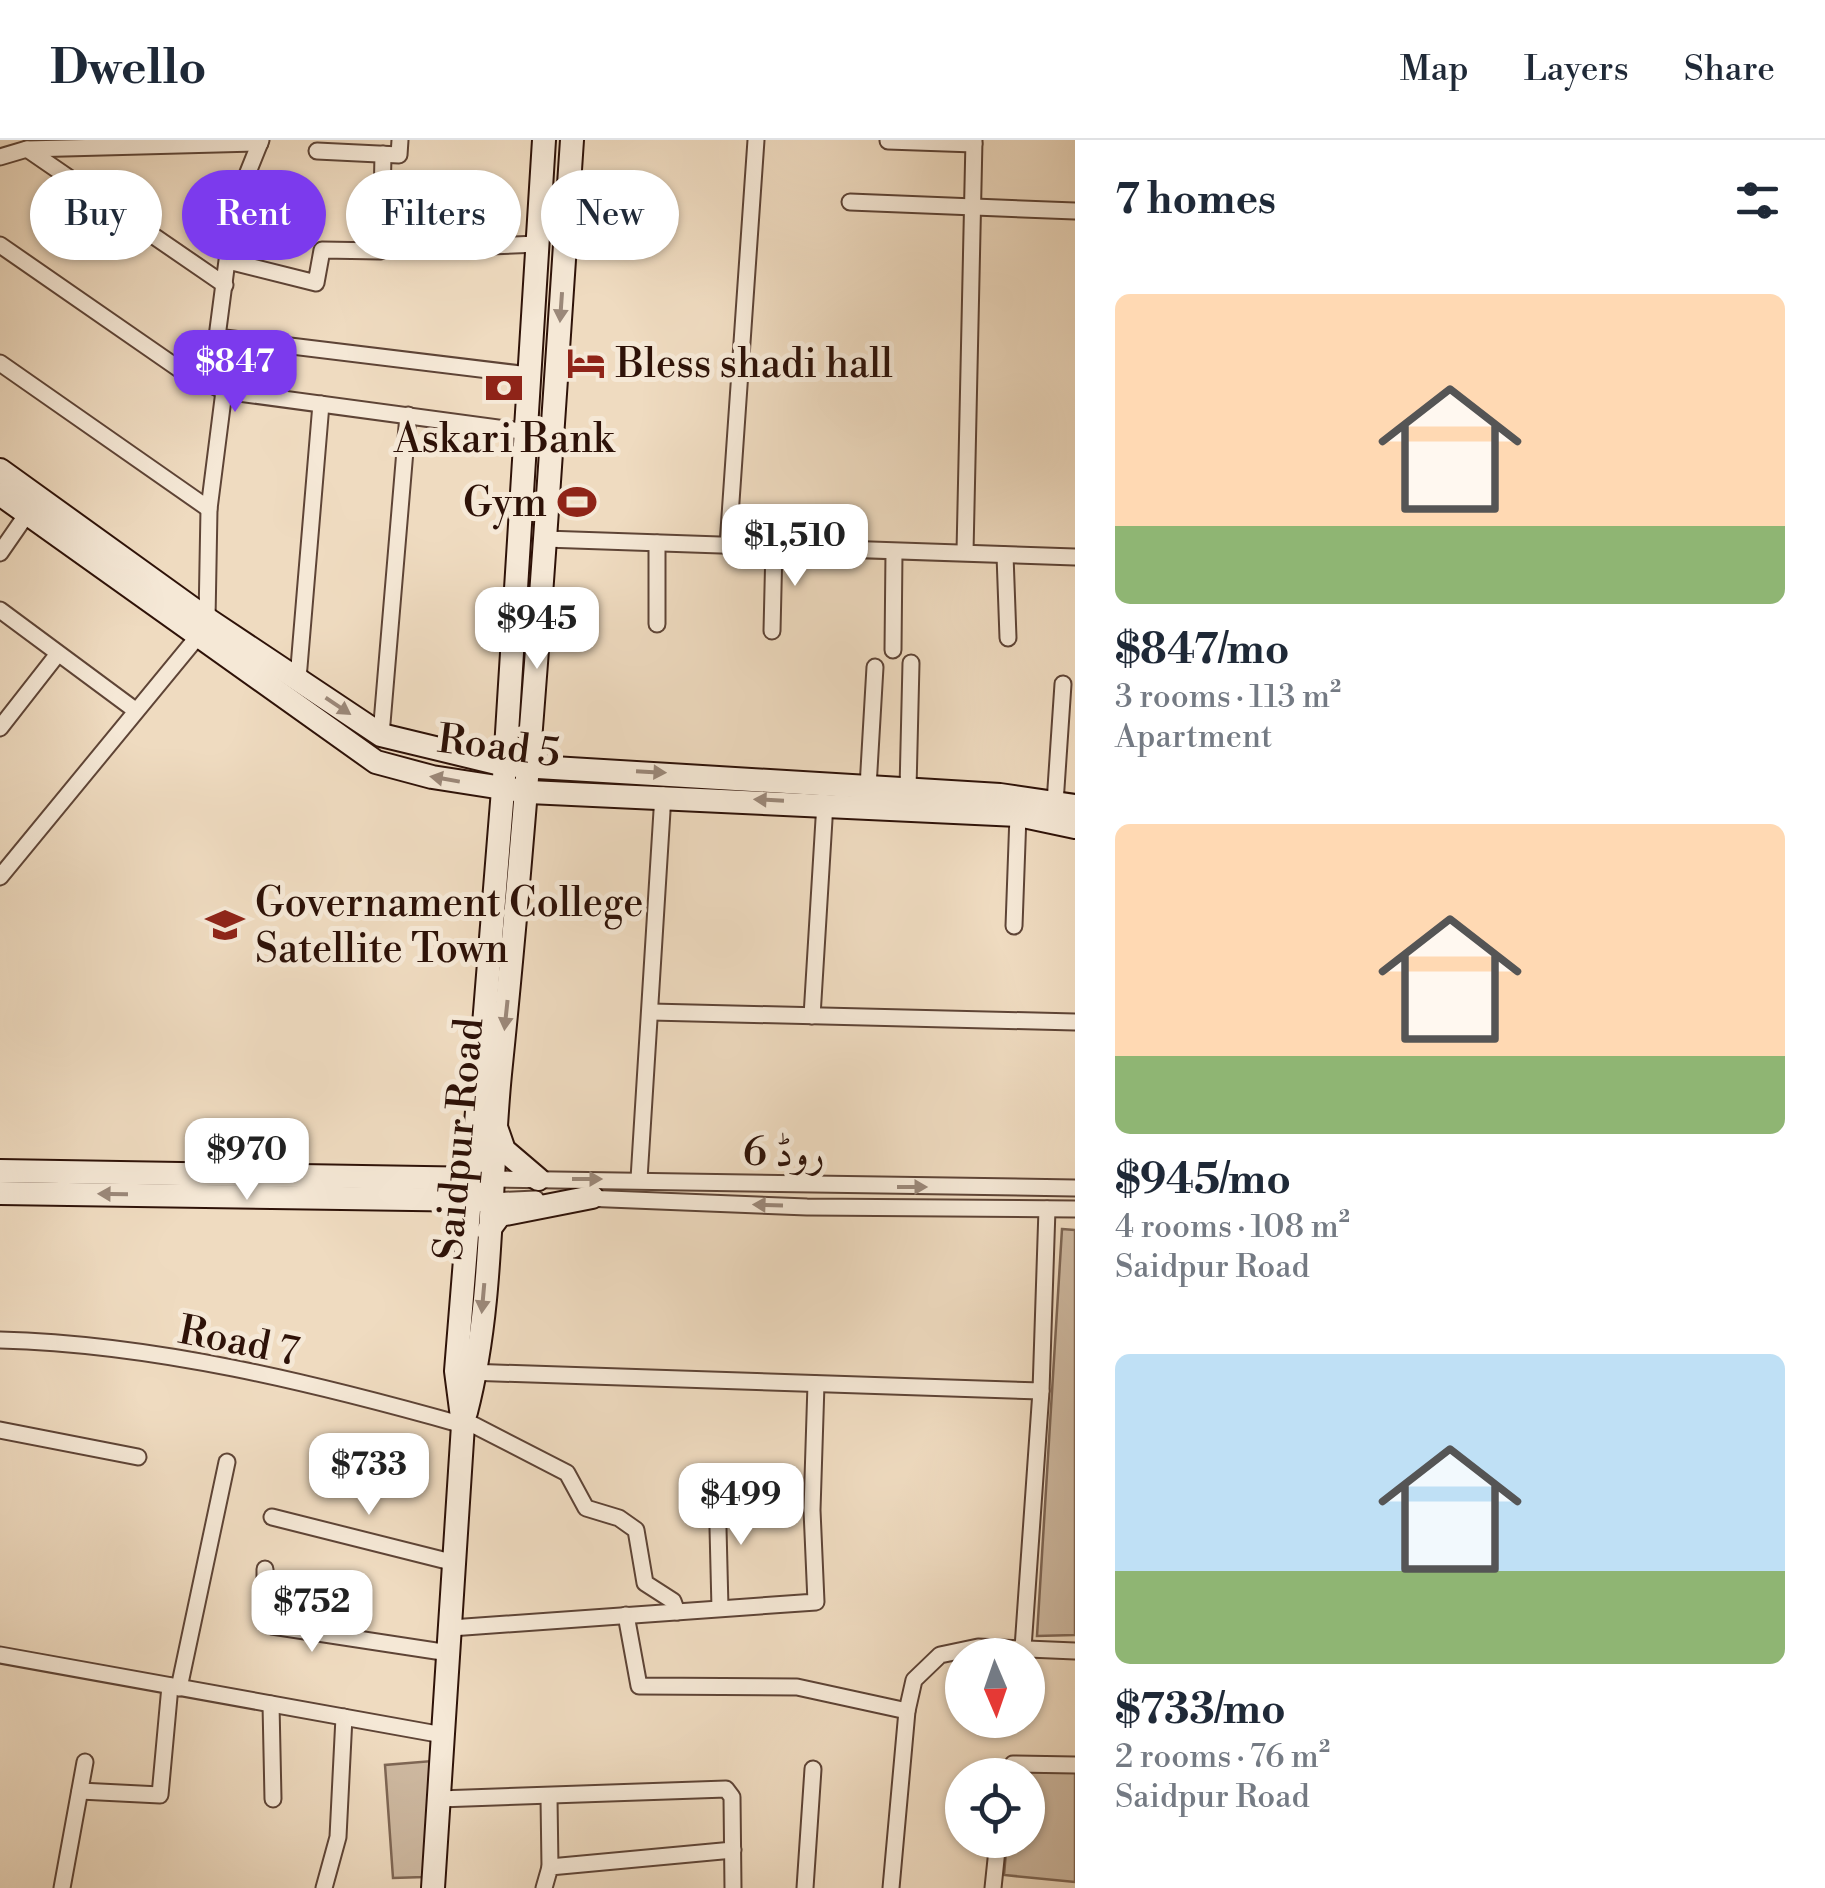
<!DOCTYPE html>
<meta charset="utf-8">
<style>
body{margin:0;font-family:"Libre Bodoni",Amiri,serif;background:#f6f6f7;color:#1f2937;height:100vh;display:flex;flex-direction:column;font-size:38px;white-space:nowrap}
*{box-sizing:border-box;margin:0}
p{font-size:32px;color:#747a83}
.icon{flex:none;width:55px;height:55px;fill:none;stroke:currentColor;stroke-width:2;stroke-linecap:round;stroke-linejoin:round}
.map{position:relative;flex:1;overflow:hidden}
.drawer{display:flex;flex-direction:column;background:#fff;width:750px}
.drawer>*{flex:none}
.top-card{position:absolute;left:30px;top:30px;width:895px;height:90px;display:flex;gap:20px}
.needle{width:65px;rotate:178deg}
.controls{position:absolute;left:945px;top:1498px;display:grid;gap:20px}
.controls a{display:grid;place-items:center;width:100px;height:100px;border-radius:50%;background:#fff;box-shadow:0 2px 8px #0004;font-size:50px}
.price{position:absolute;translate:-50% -85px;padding:0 22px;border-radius:20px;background:#fff;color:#222;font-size:32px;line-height:65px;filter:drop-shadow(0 2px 5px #0008)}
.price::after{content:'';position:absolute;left:50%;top:60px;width:30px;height:22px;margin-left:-15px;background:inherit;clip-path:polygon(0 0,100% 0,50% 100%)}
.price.on{background:#7c3aed;color:#fff}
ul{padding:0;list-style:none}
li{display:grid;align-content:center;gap:20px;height:530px;padding:0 40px}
li span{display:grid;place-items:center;height:310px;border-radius:15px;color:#555}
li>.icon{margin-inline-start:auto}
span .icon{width:180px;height:180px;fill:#fffc;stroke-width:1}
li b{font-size:42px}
h2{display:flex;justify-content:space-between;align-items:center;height:120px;padding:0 40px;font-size:42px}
.tag{padding:0 35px;border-radius:45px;background:#fff;box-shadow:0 2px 8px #0004;font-size:35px;line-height:90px}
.tag.on{background:#7c3aed;color:#fff}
header{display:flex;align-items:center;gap:60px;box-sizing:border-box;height:140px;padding:0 50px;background:#fff;border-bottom:2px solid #e0e1e3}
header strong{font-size:48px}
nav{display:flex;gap:55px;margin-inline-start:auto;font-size:35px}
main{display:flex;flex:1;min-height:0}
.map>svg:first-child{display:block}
.green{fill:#ceb9a1;stroke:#7e6654;stroke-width:2.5}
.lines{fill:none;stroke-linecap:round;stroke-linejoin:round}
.street-casing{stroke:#5e4436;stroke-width:19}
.secondary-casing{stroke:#2e1208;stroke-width:26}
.street{stroke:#f5e8d6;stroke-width:15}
.secondary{stroke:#f5e8d6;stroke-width:22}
.oneway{fill:#9b8879}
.labels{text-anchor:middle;stroke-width:10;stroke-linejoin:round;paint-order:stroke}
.poi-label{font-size:40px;fill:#2e1208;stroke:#f5e8d6;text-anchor:start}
.street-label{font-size:40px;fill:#2e1208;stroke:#f5e8d6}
</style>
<header>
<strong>Dwello</strong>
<nav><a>Map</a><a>Layers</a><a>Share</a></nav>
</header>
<main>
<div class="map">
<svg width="1075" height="1748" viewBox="0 0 1075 1748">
<rect width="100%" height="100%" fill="#efdbc0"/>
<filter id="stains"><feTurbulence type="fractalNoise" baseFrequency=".002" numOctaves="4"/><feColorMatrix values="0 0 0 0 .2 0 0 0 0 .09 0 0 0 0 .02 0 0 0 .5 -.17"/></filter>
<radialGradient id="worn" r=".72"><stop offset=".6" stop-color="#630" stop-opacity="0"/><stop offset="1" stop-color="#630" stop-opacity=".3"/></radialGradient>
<g class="green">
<polygon points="1062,1089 1075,1090 1075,1495 1037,1496"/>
<polygon points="432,1621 424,1737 393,1738 385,1625"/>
<polygon points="1075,1628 1075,1742 1004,1735 1007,1700 1028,1700 1028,1635 1021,1635 1023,1630"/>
</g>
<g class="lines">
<g class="street-casing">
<g id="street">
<polyline points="888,1 974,4"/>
<polyline points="27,9 225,145"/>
<polyline points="317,11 399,15 400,0"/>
<polyline points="0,17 27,9 260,3"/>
<polyline points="850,62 1075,71"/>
<polyline points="0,105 182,231 224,251 528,292"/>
<polyline points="415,109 538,104"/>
<polyline points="228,121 316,143 322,110 381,111 383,14"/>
<polyline points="217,197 529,235"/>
<polyline points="0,223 209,369"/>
<polyline points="545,399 1075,417"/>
<polyline points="728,405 756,0"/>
<polyline points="965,412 974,0"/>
<polyline points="0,413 27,374"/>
<polyline points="1005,415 1008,498"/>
<polyline points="0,470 135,570"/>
<polyline points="207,479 209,369 224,251 217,197 234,67 261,0"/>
<polyline points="657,484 657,403"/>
<polyline points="772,491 774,406"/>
<polyline points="893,510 894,412"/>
<polyline points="298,539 321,264"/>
<polyline points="0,588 57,515"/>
<polyline points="381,595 408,275"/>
<polyline points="868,647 875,527"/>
<polyline points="908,649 911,523"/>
<polyline points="1055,663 1063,544"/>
<polyline points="0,737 199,495"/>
<polyline points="1014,786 1018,675"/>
<polyline points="651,872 1075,882"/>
<polyline points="812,876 825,663"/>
<polyline points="490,1039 1075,1048"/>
<polyline points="639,1039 663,655"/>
<polyline points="584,1058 807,1067 1075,1069"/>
<polyline points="490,1061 536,1059"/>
<path d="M0,1200C155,1204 314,1243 463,1285"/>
<polyline points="468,1232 1041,1251 1047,1069"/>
<polyline points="464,1280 567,1333 586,1368 619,1378 636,1390 645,1443 673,1461 677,1472"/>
<polyline points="0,1290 138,1317"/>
<polyline points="717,1348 720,1468"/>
<polyline points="272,1377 455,1423"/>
<polyline points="265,1429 265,1476 272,1486 449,1513"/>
<polyline points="626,1475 639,1546 797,1547 907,1571"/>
<polyline points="451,1488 816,1462 812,1370 816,1244"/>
<polyline points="1023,1508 1041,1251"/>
<polyline points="0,1515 443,1595"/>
<polyline points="179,1548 227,1322"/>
<polyline points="271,1564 273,1659"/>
<polyline points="1008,1635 1013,1624 1075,1625"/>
<polyline points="80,1651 160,1655 170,1546"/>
<polyline points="549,1658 550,1727"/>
<polyline points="439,1659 726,1649 732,1657 733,1748"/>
<polyline points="62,1748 85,1622"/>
<polyline points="324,1748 338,1697 344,1577"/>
<polyline points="544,1748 550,1727 733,1710"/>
<polyline points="805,1748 813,1629"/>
<polyline points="891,1748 907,1571 914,1540 940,1515 978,1507 1075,1511"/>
<polyline points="993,1748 998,1700"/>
</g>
</g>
<g class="secondary-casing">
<g id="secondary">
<polyline points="0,330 207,479 381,595 505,625 1000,655 1075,666"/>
<polyline points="0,354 376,622 432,637 529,652 1018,675 1075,687"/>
<polyline points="496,987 504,1010 538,1039"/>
<polyline points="0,1031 486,1039"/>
<polyline points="0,1053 482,1060"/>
<polyline points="488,1091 500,1075 592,1057"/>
<path d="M466,1272C494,1164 489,1046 500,934C532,623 551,312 572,0"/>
<polyline points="433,1748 463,1285 456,1231 505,625 544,0"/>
</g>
</g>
<use href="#street" class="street"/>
<use href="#secondary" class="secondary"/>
</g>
<defs><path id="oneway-solid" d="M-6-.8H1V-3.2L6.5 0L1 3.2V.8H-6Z" transform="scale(2.5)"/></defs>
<g class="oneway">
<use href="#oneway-solid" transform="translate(561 167) rotate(94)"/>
<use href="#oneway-solid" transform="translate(338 566) rotate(34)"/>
<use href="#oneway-solid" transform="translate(651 632) rotate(3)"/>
<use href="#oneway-solid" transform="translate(445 639) rotate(-170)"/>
<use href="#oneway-solid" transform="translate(769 660) rotate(-177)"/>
<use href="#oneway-solid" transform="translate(506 875) rotate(96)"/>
<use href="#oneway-solid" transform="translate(587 1039)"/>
<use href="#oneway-solid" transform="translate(912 1047)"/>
<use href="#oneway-solid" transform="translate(113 1054) rotate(-179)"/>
<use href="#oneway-solid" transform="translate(768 1065) rotate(-178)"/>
<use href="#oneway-solid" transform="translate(483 1158) rotate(95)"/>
</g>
<defs>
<g id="hotel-bare" transform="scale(3)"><path d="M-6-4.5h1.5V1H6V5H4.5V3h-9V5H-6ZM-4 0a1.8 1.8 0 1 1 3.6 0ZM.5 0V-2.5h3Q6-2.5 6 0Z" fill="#8f2418" stroke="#f5e8d6" stroke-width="2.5" paint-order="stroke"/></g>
<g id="bank-bare" transform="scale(3)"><path d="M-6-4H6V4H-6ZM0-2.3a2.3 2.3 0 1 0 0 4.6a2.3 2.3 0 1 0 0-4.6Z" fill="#8f2418" stroke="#f5e8d6" stroke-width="2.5" paint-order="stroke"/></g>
<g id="stadium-bare" transform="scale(3)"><path d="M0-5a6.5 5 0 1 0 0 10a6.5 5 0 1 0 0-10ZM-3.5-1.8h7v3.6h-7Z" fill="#8f2418" stroke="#f5e8d6" stroke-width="2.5" paint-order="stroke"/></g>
<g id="university-bare" transform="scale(3)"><path d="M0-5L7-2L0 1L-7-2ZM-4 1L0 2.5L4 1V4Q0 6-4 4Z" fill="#8f2418" stroke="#f5e8d6" stroke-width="2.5" paint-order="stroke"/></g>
</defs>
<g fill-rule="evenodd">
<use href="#hotel-bare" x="586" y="223"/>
<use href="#bank-bare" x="504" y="248"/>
<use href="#stadium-bare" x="577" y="362"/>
<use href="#university-bare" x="225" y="785"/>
</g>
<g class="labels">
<g class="poi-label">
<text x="616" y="237">Bless shadi hall</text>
<text x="504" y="312" text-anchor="middle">Askari Bank</text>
<text x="547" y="376" text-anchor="end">Gym</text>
<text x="255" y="776">Governament College<tspan x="255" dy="46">Satellite Town</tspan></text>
</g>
<g class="street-label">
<text transform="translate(499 605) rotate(7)" y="14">Road 5</text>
<text transform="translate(458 999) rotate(-85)" y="14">Saidpur Road</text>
<text transform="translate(784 1012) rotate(2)" y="14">روڈ 6</text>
<text transform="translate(239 1200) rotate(11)" y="14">Road 7</text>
</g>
</g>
<rect width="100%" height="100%" filter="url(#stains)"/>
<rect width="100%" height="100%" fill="url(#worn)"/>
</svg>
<div class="controls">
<a><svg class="needle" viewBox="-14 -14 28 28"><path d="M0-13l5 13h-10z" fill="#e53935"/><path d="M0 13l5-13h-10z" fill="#747a83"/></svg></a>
<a><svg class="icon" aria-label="locate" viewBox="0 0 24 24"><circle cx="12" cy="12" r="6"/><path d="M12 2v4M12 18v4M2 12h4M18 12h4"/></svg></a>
</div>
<b class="price on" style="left:235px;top:275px">$847</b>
<b class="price" style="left:795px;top:449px">$1,510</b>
<b class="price" style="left:537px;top:532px">$945</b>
<b class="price" style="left:247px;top:1063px">$970</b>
<b class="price" style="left:369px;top:1378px">$733</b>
<b class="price" style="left:741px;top:1408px">$499</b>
<b class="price" style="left:312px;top:1515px">$752</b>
<div class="top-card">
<a class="tag">Buy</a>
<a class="tag on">Rent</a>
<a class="tag">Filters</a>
<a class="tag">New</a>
</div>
</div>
<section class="drawer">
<h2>7 homes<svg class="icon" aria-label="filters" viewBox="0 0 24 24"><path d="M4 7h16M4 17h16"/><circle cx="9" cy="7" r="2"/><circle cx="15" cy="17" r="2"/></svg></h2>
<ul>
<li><span style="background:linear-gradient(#ffd9b3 75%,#8fb573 0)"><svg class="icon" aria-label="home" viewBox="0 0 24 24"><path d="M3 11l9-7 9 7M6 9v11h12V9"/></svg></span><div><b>$847/mo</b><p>3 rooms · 113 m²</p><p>Apartment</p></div></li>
<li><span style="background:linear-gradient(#ffd9b3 75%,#8fb573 0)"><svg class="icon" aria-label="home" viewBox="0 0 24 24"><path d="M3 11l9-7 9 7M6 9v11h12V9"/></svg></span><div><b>$945/mo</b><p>4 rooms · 108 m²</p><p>Saidpur Road</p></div></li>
<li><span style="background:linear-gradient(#bfe0f5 70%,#8fb573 0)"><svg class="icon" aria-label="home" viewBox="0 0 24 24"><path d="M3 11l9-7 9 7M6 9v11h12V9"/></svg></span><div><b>$733/mo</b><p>2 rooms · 76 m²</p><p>Saidpur Road</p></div></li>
</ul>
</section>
</main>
